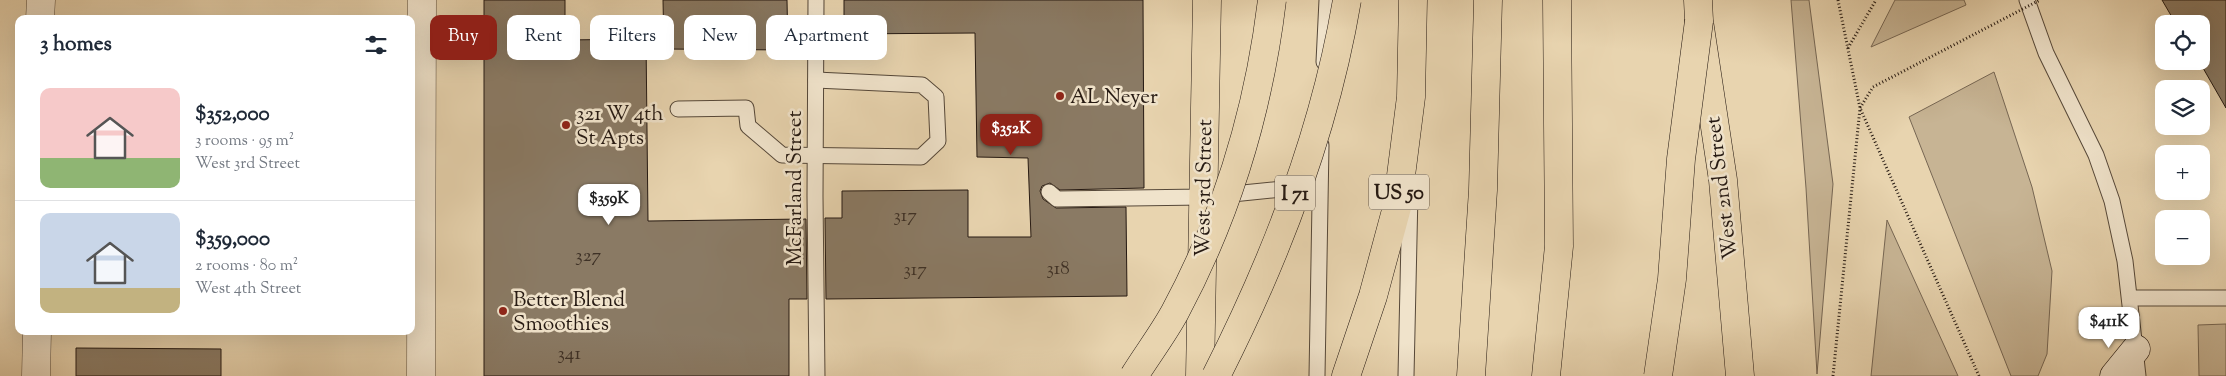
<!DOCTYPE html>
<meta charset="utf-8">
<style>
body{margin:0;font-family:"Sorts Mill Goudy",serif;background:#f6f6f7;color:#1f2937;height:100vh;display:flex;flex-direction:column;font-size:19px;white-space:nowrap}
*{box-sizing:border-box;margin:0}
p{font-size:16px;color:#747a83}
.icon{flex:none;width:28px;height:28px;fill:none;stroke:currentColor;stroke-width:2;stroke-linecap:round;stroke-linejoin:round}
.map{position:relative;flex:1;overflow:hidden}
.details{position:absolute;left:15px;top:15px;width:400px;height:320px;display:flex;flex-direction:column;background:#fff;border-radius:10px;box-shadow:0 5px 20px #0002}
.details>*{flex:none}
.guide{position:absolute;left:430px;top:15px;width:475px;height:45px;display:flex;gap:10px}
.fabs{position:absolute;left:2155px;top:15px;display:grid;gap:10px}
.fabs a{display:grid;place-items:center;width:55px;height:55px;border-radius:10px;background:#fff;box-shadow:0 5px 20px #0002;font-size:25px}
.price{position:absolute;translate:-50% -42px;padding:0 11px;border-radius:10px;background:#fff;color:#222;font-size:16px;line-height:32px;filter:drop-shadow(0 1px 2px #0008)}
.price::after{content:'';position:absolute;left:50%;top:30px;width:15px;height:11px;margin-left:-8px;background:inherit;clip-path:polygon(0 0,100% 0,50% 100%)}
.price.active{background:#8f2418;color:#fff}
ul{padding:0;list-style:none}
li{display:flex;align-items:center;gap:15px;height:125px;padding:0 25px}
li+li{border-top:1px solid #e0e1e3}
li span{display:grid;place-items:center;flex:none;width:140px;height:100px;border-radius:10px;color:#555}
li>.icon{margin-inline-start:auto}
span .icon{width:60px;height:60px;fill:#fffc;stroke-width:1}
li b{font-size:21px}
h2{display:flex;justify-content:space-between;align-items:center;height:60px;padding:0 25px;font-size:21px}
.pill{padding:0 18px;border-radius:10px;background:#fff;box-shadow:0 5px 20px #0002;font-size:18px;line-height:45px}
.pill.active{background:#8f2418;color:#fff}
.map>svg:first-child{display:block}
.green{fill:#c7b494;stroke:#766653}
.building{fill:#8a7a64;stroke:#251912}
.lines{fill:none;stroke-linecap:round;stroke-linejoin:round}
.service-casing{stroke:#564839;stroke-width:17}
.minor-casing{stroke:#564839;stroke-width:29}
.tertiary-casing{stroke:#564839;stroke-width:29}
.secondary-casing{stroke:#251912;stroke-width:29}
.primary-casing{stroke:#251912;stroke-width:29}
.motorway-casing{stroke:#251912;stroke-width:29}
.path{stroke:#251912;stroke-width:3;stroke-dasharray:1 2.5;stroke-linecap:butt}
.service{stroke:#f0e3cb;stroke-width:15}
.minor{stroke:#f0e3cb;stroke-width:28}
.tertiary{stroke:#f0e3cb;stroke-width:28}
.secondary{stroke:#f0e3cb;stroke-width:28}
.primary{stroke:#e8d4af;stroke-width:28}
.motorway{stroke:#e8d4af;stroke-width:28}
.motorway-bridge-casing{stroke:#251912;stroke-width:29;stroke-linecap:butt}
.path-bridge{stroke:#251912;stroke-width:3;stroke-dasharray:1 2.5;stroke-linecap:butt}
.motorway-bridge{stroke:#e8d4af;stroke-width:28}
.poi-dot{fill:#8f2418;stroke:#f0e3cb;stroke-width:2}
.labels{text-anchor:middle;stroke-width:5;stroke-linejoin:round;paint-order:stroke}
.number-label{font-size:19px;fill:#3e3126}
.shield{fill:#f0e3cb;stroke:#62564a;stroke-width:1}
.shield-label{font-size:20px;font-weight:bold;fill:#251912}
.poi-label{font-size:21px;fill:#251912;stroke:#f0e3cb;text-anchor:start}
.street-label{font-size:21px;fill:#251912;stroke:#f0e3cb}
</style>
<div class="map">
<svg width="2226" height="376" viewBox="0 0 2226 376">
<rect width="100%" height="100%" fill="#e8d4af"/>
<filter id="stains"><feTurbulence type="fractalNoise" baseFrequency=".004" numOctaves="4"/><feColorMatrix values="0 0 0 0 .2 0 0 0 0 .09 0 0 0 0 .02 0 0 0 .5 -.17"/></filter>
<radialGradient id="worn" r=".72"><stop offset=".6" stop-color="#630" stop-opacity="0"/><stop offset="1" stop-color="#630" stop-opacity=".3"/></radialGradient>
<g class="green">
<polygon points="1791,0 1809,0 1833,184 1817,374 1806,188"/>
<polygon points="1895,0 1964,0 1966,5 1871,47"/>
<polygon points="1994,72 2032,187 2052,271 2047,354 2038,376 2011,376 1909,117"/>
<polygon points="1887,220 1958,376 1871,376"/>
<polygon points="2226,324 2226,376 2199,376 2198,325"/>
</g>
<g class="building">
<polygon points="484,0 565,0 565,40 646,39 648,221 806,219 807,299 789,299 789,376 484,376"/>
<polygon points="663,0 787,0 788,50 664,49"/>
<polygon points="844,0 1143,0 1144,188 1060,190 1050,183 1042,186 1040,191 1043,199 1056,208 1126,207 1127,296 826,299 825,218 842,218 842,191 968,190 968,237 1031,237 1028,158 977,157 975,33 844,34"/>
<polygon points="2162,0 2226,0 2226,108 2199,61 2201,61 2201,24 2176,24"/>
<polygon points="76,348 221,349 221,376 76,376"/>
</g>
<g class="lines">
<g class="service-casing">
<g id="service">
<polyline points="816,0 815,196 817,376"/>
<polyline points="2027,0 2046,53 2096,155 2112,201 2125,261 2138,376"/>
<polyline points="1324,62 1327,0"/>
<polyline points="678,109 746,108 748,126 782,155 921,157 938,141 936,97 922,85 816,80"/>
<polyline points="1049,192 1057,199 1203,197 1302,187"/>
<polyline points="2130,298 2226,298"/>
<polyline points="1317,376 1321,145"/>
<polyline points="1406,376 1410,193"/>
</g>
</g>
<g class="minor-casing">
<g id="minor">
<polyline points="40,19 41,0"/>
<polyline points="36,376 37,331"/>
</g>
</g>
<g class="tertiary-casing">
<polyline id="tertiary" points="421,376 422,0"/>
</g>
<g class="secondary-casing">
<polyline id="secondary" points="2114,376 2136,349"/>
</g>
<g class="primary-casing">
<g id="primary">
<polyline points="1698,0 1699,21 1723,180 1740,376"/>
<polyline points="1200,376 1207,0"/>
</g>
</g>
<g class="motorway-casing">
<g id="motorway">
<polyline points="1346,376 1373,296 1397,207 1411,97 1413,0"/>
<polyline points="1471,376 1483,190 1488,0"/>
<polyline points="1546,376 1559,246 1557,0"/>
</g>
</g>
<g class="path">
<polyline points="1838,0 1860,108 1979,376"/>
<polyline points="1848,48 1876,0"/>
<polyline points="1833,376 1860,108 1873,87"/>
</g>
<use href="#service" class="service"/>
<use href="#minor" class="minor"/>
<use href="#tertiary" class="tertiary"/>
<use href="#secondary" class="secondary"/>
<use href="#primary" class="primary"/>
<use href="#motorway" class="motorway"/>
<g class="motorway-bridge-casing">
<g id="motorway-bridge">
<path d="M1134,376C1147,355 1163,334 1175,312C1227,215 1259,109 1272,0"/>
<path d="M1216,376C1276,258 1325,131 1347,0"/>
<polyline points="1658,376 1672,279 1681,159 1699,21"/>
</g>
</g>
<polyline class="path-bridge" points="1873,87 2040,0"/>
<use href="#motorway-bridge" class="motorway-bridge"/>
</g>
<g class="poi-dot">
<circle cx="1060" cy="96" r="5"/>
<circle cx="566" cy="125" r="5"/>
<circle cx="503" cy="311" r="5"/>
</g>
<g class="labels">
<g class="number-label">
<text x="905" y="221">317</text>
<text x="588" y="261">327</text>
<text x="1058" y="274">318</text>
<text x="915" y="275">317</text>
<text x="569" y="359">341</text>
</g>
<g class="shield">
<rect x="1369" y="174.5" width="60" height="35" rx="4"/>
<rect x="1275" y="175.5" width="40" height="35" rx="4"/>
</g>
<g class="shield-label">
<text x="1399" y="199">US 50</text>
<text x="1295" y="200">I 71</text>
</g>
<g class="poi-label">
<text x="1070" y="103">AL Neyer</text>
<text x="576" y="120">321 W 4th<tspan x="576" dy="24">St Apts</tspan></text>
<text x="513" y="306">Better Blend<tspan x="513" dy="24">Smoothies</tspan></text>
</g>
<g class="street-label">
<text transform="translate(794 188) rotate(-90)" y="7">McFarland Street</text>
<text transform="translate(1203 188) rotate(-89)" y="7">West 3rd Street</text>
<text transform="translate(1721 188) rotate(-97)" y="7">West 2nd Street</text>
</g>
</g>
<rect width="100%" height="100%" filter="url(#stains)"/>
<rect width="100%" height="100%" fill="url(#worn)"/>
</svg>
<div class="fabs">
<a><svg class="icon" aria-label="locate" viewBox="0 0 24 24"><circle cx="12" cy="12" r="6"/><path d="M12 2v4M12 18v4M2 12h4M18 12h4"/></svg></a>
<a><svg class="icon" aria-label="layers" viewBox="0 0 24 24"><path d="M12 4l9 5-9 5-9-5zM3 14l9 5 9-5"/></svg></a>
<a>+</a>
<a>−</a>
</div>
<b class="price active" style="left:1011px;top:156px">$352K</b>
<b class="price" style="left:609px;top:226px">$359K</b>
<b class="price" style="left:2109px;top:349px">$411K</b>
<div class="guide">
<a class="pill active">Buy</a>
<a class="pill">Rent</a>
<a class="pill">Filters</a>
<a class="pill">New</a>
<a class="pill">Apartment</a>
</div>
<section class="details">
<h2>3 homes<svg class="icon" aria-label="filters" viewBox="0 0 24 24"><path d="M4 7h16M4 17h16"/><circle cx="9" cy="7" r="2"/><circle cx="15" cy="17" r="2"/></svg></h2>
<ul>
<li><span style="background:linear-gradient(#f6c9c9 70%,#8fb573 0)"><svg class="icon" aria-label="home" viewBox="0 0 24 24"><path d="M3 11l9-7 9 7M6 9v11h12V9"/></svg></span><div><b>$352,000</b><p>3 rooms · 95 m²</p><p>West 3rd Street</p></div></li>
<li><span style="background:linear-gradient(#c9d6e8 75%,#c2b280 0)"><svg class="icon" aria-label="home" viewBox="0 0 24 24"><path d="M3 11l9-7 9 7M6 9v11h12V9"/></svg></span><div><b>$359,000</b><p>2 rooms · 80 m²</p><p>West 4th Street</p></div></li>
</ul>
</section>
</div>
